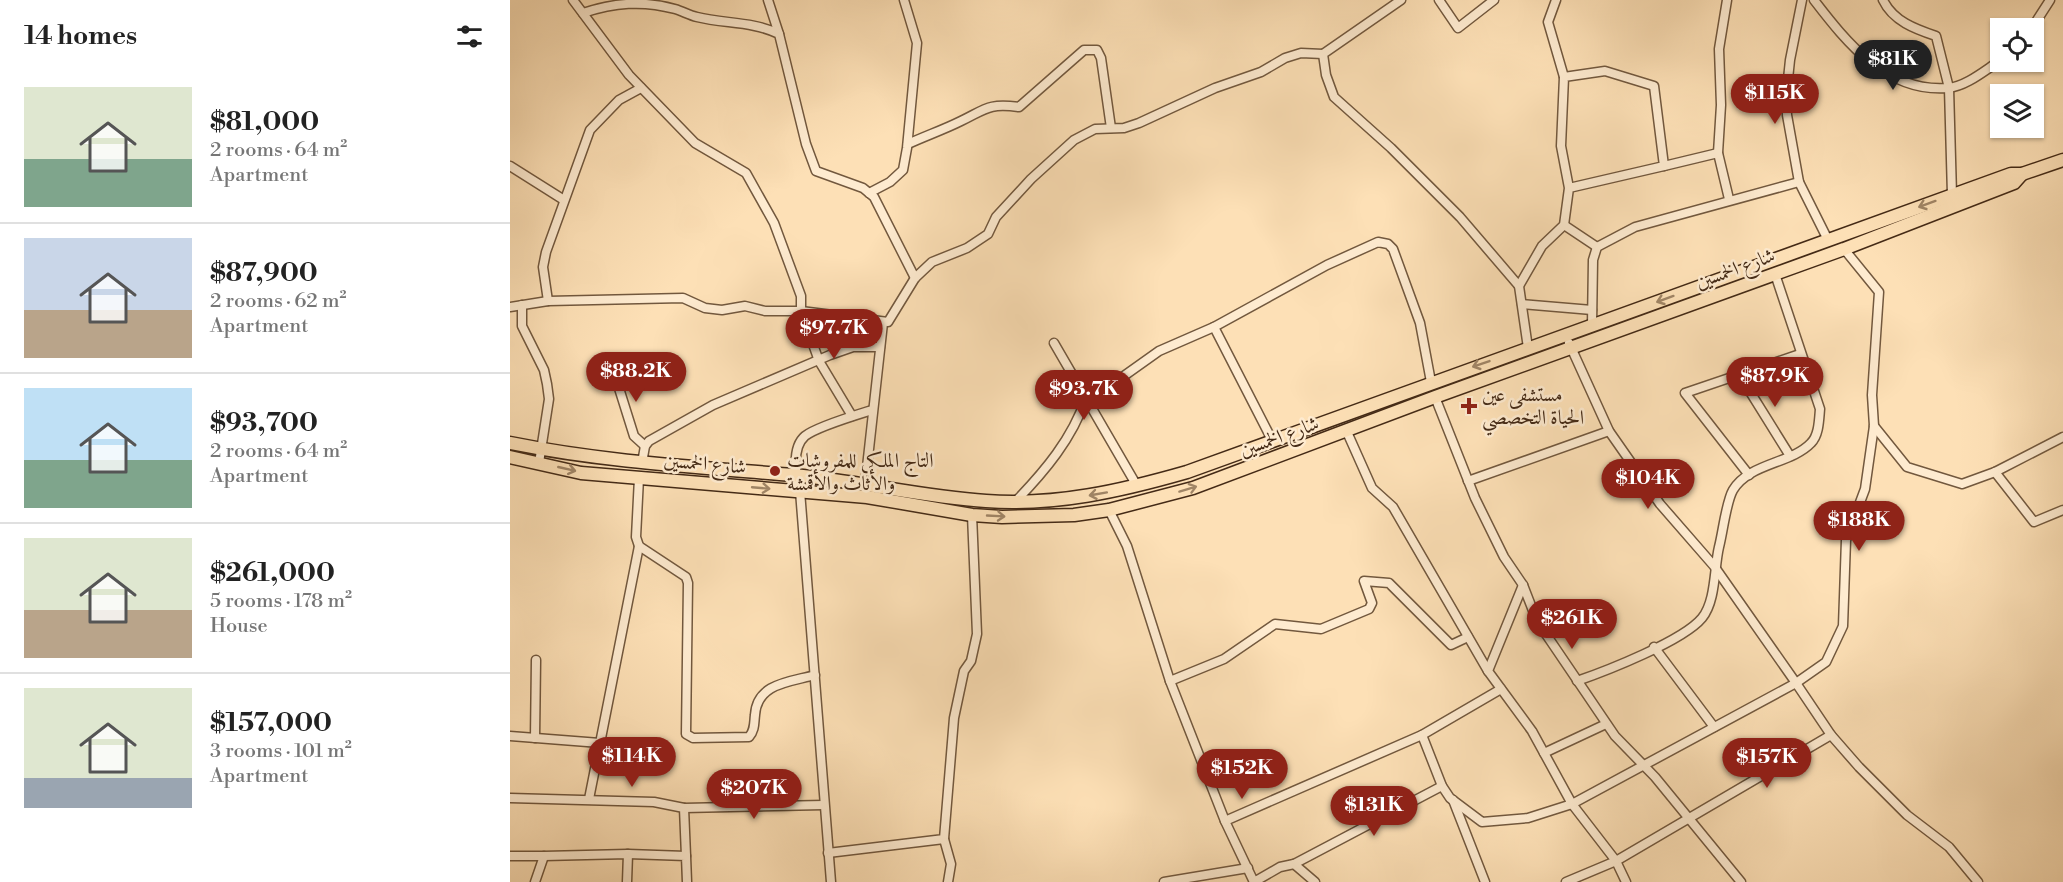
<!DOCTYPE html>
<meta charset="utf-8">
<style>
body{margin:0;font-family:"Libre Bodoni",Amiri,serif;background:#f2f2f2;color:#222;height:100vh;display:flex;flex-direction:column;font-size:22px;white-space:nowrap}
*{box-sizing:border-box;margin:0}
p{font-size:20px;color:#767676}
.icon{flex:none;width:33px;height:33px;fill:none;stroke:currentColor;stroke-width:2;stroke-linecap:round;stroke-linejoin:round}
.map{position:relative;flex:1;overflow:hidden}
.side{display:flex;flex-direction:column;background:#fff;width:510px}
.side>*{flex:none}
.buttons{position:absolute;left:1480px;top:18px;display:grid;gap:12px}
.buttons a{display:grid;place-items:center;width:54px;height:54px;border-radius:0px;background:#fff;box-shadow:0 2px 4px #0004;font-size:30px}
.price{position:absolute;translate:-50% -51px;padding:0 14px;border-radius:21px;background:#8f2418;color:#fff;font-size:20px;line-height:39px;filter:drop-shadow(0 2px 3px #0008)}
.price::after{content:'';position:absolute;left:50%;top:36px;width:18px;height:14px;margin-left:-9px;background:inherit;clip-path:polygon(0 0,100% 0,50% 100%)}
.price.on{background:#222;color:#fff}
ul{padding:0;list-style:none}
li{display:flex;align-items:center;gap:18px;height:150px;padding:0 24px}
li+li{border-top:2px solid #e0e0e0}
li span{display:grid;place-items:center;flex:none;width:168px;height:120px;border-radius:0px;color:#555}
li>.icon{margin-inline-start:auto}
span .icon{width:72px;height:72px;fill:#fffc;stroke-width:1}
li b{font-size:26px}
h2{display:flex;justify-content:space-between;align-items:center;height:72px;padding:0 24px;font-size:26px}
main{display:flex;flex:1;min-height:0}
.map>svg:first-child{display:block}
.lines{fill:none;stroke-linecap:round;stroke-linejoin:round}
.street-casing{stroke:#72583e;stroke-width:11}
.primary-casing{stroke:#442a16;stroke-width:15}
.street{stroke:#feebd0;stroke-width:8}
.primary{stroke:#fde0b6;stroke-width:12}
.oneway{stroke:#a08566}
.poi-dot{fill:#8f2418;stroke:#feebd0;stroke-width:2}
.labels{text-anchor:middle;stroke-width:5;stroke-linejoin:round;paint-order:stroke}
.street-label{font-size:20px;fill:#442a16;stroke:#feebd0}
.poi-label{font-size:20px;fill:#442a16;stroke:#feebd0;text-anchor:start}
</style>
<main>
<section class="side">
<h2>14 homes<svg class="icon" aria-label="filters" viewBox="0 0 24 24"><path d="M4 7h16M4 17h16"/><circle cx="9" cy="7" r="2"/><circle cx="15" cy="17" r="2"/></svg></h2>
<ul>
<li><span style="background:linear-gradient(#dfe7d0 60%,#7fa58c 0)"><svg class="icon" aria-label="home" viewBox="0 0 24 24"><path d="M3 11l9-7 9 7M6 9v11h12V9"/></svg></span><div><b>$81,000</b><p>2 rooms · 64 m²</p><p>Apartment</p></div></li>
<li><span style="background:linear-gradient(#c9d6e8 60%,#b9a48a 0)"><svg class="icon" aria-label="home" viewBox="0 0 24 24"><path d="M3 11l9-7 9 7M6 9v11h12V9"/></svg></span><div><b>$87,900</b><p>2 rooms · 62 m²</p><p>Apartment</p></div></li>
<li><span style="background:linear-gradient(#bfe0f5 60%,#7fa58c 0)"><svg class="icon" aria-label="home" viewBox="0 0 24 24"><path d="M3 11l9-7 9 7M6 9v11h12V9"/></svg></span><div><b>$93,700</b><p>2 rooms · 64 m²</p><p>Apartment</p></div></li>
<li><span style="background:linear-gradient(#dfe7d0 60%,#b9a48a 0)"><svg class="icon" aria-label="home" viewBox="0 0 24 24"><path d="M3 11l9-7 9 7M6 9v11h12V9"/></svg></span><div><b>$261,000</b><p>5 rooms · 178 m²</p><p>House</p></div></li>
<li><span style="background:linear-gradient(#dfe7d0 75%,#9aa5b1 0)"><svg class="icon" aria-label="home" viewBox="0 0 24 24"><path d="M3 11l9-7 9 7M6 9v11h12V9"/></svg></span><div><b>$157,000</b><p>3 rooms · 101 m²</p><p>Apartment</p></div></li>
</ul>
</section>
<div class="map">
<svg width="1553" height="882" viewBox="0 0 1553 882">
<rect width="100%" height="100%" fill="#fde0b6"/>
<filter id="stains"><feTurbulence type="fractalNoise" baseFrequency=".00333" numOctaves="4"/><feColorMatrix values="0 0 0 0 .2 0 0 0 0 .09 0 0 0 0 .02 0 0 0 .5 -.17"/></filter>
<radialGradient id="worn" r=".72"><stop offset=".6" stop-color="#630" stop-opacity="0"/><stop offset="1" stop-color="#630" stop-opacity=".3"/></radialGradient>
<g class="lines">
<g class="street-casing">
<g id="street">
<polyline points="63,0 119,75 185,143 236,173 264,223 291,296 291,311 309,361 342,416"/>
<polyline points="258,0 269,34"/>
<polyline points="891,0 813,54 816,75 824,97 881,148 950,217 1009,286"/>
<polyline points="929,0 948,28 984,0"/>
<polyline points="1046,0 1038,22 1054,77"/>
<polyline points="1217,0 1209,49 1211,105 1208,153 1219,199"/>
<polyline points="1292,0 1280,60 1276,98 1277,115 1289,182 1318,240"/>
<path d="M1304,0C1337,43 1377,93 1438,88C1457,86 1475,70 1491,60"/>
<path d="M1373,0C1383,21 1405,29 1426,36L1439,88L1442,195"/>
<path d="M73,13C104,3 132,0 165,9C172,11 179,15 187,17C215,24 242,21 269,34L296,144L306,171L353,188L364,197L405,278"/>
<polyline points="1522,28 1540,0"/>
<path d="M398,144C415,136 433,130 451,121C476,109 478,103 509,107L574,50H587L591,58L601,128"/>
<polyline points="0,166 54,200"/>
<polyline points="1154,166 1208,153"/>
<polyline points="359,193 380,182 393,170 397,148 407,43 394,0"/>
<polyline points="1054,225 1087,247"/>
<polyline points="38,301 33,267 36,252 80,130 109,100 131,88"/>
<polyline points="1012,304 1082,310"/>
<polyline points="12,305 12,326 34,370 37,384 39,399 29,463"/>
<polyline points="0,307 38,301 173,298 195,308 212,310 235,306 255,311 291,311 378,322 405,278 422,262 457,248 478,234 486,217 521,179 564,140 585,129 614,128 629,123 705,88 751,72 775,58 791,53 813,54"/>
<polyline points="1082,325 1083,260 1087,247 1125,227 1289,182"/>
<polyline points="704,327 762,440"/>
<polyline points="544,343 627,486"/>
<polyline points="1059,343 1099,431 1150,504 1204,566 1286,683 1316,662 1333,626 1336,540 1355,489 1364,426 1362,395 1369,292 1334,249"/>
<polyline points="1018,348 1009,286 1032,246 1054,225 1059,188 1051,146 1054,77 1095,71 1144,86 1154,166 1059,188"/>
<polyline points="103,369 124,436 135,446"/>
<polyline points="1229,374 1280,456"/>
<polyline points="925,397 965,498 994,557 1013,585 1027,621 1105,736 1145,777 1231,882"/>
<polyline points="1364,426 1397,467 1452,484 1485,472 1553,437"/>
<polyline points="837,432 862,488 883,507 978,671"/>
<polyline points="132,463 135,446 139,441 203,405 320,355 343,347 370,347"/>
<polyline points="1485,472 1524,522 1553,510"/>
<polyline points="1239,475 1175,393 1290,354"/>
<path d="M129,478L126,537L129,546L176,577L178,583L176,734L183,738L239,737C245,730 244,723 245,715C247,683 280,682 305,675"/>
<polyline points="958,481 1099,431"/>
<polyline points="355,485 373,323"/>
<path d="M505,502C535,471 562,439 576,398L604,383L649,351L704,327L817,265L868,242L878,244L883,249L910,323L921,382"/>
<polyline points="599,510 617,546 660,681 714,659 765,624 811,629 859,609 862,603 854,581 879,583 941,645 958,637"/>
<polyline points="1144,647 1204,727"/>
<polyline points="660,681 715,821"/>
<path d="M1067,681C1096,671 1173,641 1192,618C1206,601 1204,568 1209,547C1213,532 1216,502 1223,490C1239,463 1281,464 1301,443C1309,435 1309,420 1310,409L1265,274"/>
<polyline points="912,735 991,689"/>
<polyline points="0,736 90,743"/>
<polyline points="25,738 26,660"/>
<polyline points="1034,753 1096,724"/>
<polyline points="0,798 144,802 174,808 176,856"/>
<polyline points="79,799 129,546"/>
<polyline points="943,800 975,882"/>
<polyline points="174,808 314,805"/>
<polyline points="434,839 441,864 438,882"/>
<polyline points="318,853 434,839 444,718 454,671 461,661 467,634 462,515"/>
<polyline points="118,854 176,856 177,882"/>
<polyline points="0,856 34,856 25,882"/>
<polyline points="34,856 118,854 117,882"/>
<polyline points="784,864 932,786"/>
<polyline points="743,880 715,821 912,735 932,786 940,798 972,822 1018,818 1062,804 1022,731 978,671 1013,585"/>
<path d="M321,882L290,491C286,476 281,448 295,436C306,427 346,415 362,410"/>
<polyline points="654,882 738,868"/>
<polyline points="744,882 770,867 784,864 805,882"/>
<polyline points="1056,882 1106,861 1062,804 1286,683 1321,735 1349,767 1397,815 1439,847 1468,882"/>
<polyline points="1116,882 1106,861 1321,735"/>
</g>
</g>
<g class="primary-casing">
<g id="primary">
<path d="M0,443C94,462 188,467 283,475C348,481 412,497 476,501C545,506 611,491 677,472L1501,174H1512L1553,160"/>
<polyline points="0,457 71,473 357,497 462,515 492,517 564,515 599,510 683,488 925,397 1334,249 1504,183 1512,174"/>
</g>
</g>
<use href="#street" class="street"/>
<use href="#primary" class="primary"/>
</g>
<defs><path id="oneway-shaft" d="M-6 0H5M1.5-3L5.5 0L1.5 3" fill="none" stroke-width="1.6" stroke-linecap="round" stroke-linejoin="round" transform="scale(1.5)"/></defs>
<g class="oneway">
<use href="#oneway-shaft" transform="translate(1417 204) rotate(160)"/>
<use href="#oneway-shaft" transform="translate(1155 299) rotate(160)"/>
<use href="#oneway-shaft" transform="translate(971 364) rotate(161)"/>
<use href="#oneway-shaft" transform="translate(57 469) rotate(13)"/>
<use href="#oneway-shaft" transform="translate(251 488) rotate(5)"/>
<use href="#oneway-shaft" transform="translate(678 489) rotate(-17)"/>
<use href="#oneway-shaft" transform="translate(588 494) rotate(170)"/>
<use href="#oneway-shaft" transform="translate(486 516) rotate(3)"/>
</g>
<g class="poi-dot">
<path d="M956 397h6v6h6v6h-6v6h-6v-6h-6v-6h6z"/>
<circle cx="265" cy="471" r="6"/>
</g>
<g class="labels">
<g class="street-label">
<text transform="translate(1225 268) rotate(-20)" y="7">شارع الخمسين</text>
<text transform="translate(769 436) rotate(-20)" y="7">شارع الخمسين</text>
<text transform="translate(195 463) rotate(5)" y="7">شارع الخمسين</text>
</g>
<g class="poi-label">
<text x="972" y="401">مستشفى عين<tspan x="972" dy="23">الحياة التخصصي</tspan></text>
<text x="277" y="467">التاج الملكي للمفروشات<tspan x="277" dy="23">والأثاث والأقمشة</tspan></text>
</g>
</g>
<rect width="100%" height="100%" filter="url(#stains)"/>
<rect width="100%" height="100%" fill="url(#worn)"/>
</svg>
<div class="buttons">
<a><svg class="icon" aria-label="locate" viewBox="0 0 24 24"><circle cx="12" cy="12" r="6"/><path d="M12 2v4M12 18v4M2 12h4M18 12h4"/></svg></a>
<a><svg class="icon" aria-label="layers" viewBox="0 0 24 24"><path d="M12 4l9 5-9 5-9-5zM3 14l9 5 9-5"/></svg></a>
</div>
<b class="price on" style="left:1383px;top:91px">$81K</b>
<b class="price" style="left:1265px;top:125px">$115K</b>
<b class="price" style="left:324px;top:360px">$97.7K</b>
<b class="price" style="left:126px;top:403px">$88.2K</b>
<b class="price" style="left:1265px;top:408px">$87.9K</b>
<b class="price" style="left:574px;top:421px">$93.7K</b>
<b class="price" style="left:1138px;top:510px">$104K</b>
<b class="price" style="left:1349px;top:552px">$188K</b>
<b class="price" style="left:1062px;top:650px">$261K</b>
<b class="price" style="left:122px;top:788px">$114K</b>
<b class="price" style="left:1257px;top:789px">$157K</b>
<b class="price" style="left:732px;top:800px">$152K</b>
<b class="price" style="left:244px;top:820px">$207K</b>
<b class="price" style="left:864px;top:837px">$131K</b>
</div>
</main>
